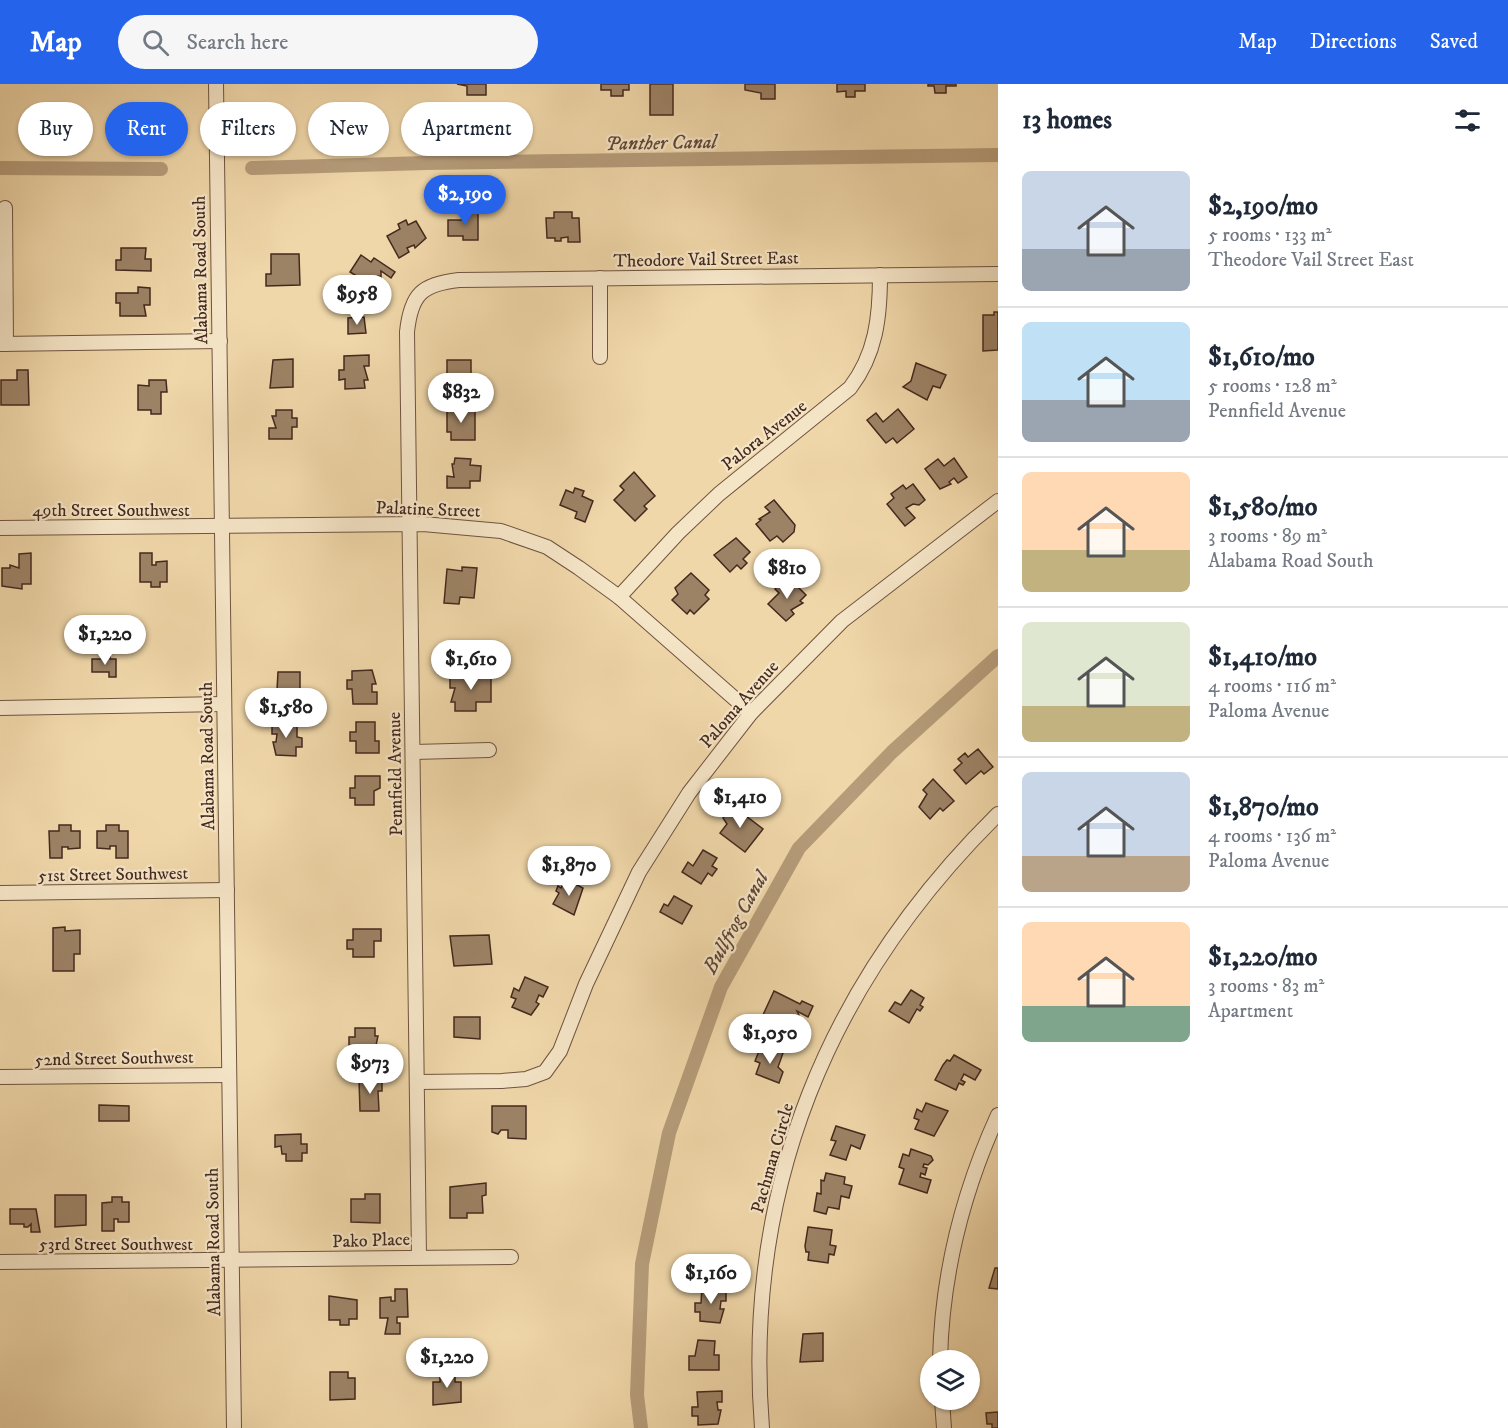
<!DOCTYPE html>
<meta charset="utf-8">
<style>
body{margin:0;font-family:"IM FELL DW Pica",serif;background:#f6f6f7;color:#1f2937;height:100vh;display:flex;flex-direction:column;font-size:22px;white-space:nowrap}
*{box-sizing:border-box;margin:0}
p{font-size:20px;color:#747a83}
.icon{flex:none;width:33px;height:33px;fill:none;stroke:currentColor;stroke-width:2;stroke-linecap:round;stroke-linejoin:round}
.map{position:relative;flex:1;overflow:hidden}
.drawer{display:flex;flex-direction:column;background:#fff;width:510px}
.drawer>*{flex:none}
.banner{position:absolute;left:18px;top:18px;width:570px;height:54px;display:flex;gap:12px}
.controls{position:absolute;left:920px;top:1266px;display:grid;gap:12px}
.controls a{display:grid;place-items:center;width:60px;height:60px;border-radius:50%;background:#fff;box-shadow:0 2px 4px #0004;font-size:30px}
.price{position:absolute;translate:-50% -51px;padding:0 14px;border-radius:21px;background:#fff;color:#222;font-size:20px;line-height:39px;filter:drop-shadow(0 2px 3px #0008)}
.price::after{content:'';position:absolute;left:50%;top:36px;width:18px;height:14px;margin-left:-9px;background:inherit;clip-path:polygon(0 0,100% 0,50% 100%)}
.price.selected{background:#2563eb;color:#fff}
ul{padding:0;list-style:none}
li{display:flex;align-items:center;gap:18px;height:150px;padding:0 24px}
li+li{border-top:2px solid #e0e1e3}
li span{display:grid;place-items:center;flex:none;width:168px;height:120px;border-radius:9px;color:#555}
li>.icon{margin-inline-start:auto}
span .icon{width:72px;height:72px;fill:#fffc;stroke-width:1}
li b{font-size:26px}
h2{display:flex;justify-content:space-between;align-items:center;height:72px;padding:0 24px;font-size:26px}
.pill{padding:0 21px;border-radius:27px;background:#fff;box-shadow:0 2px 4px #0004;font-size:21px;line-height:54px}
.pill.selected{background:#2563eb;color:#fff}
header{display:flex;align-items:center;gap:36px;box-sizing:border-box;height:84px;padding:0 30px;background:#2563eb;color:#fff}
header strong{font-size:28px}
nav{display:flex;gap:33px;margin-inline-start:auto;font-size:21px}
.search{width:420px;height:54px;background:#f6f6f7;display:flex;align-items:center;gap:15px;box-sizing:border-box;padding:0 21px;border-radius:33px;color:#747a83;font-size:22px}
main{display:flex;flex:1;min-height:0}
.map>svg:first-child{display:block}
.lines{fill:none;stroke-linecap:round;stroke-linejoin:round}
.canal{stroke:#b69c7a;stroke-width:14}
.building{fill:#9d8366;stroke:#44291e;stroke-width:1.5}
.minor-casing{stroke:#6f5441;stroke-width:16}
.minor{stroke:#f5e5c7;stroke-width:14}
.labels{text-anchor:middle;stroke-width:4.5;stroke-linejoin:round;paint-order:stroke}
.street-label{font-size:18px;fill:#44291e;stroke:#f5e5c7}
.water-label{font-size:20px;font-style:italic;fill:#604635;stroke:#f5e5c7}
</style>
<header>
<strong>Map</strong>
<div class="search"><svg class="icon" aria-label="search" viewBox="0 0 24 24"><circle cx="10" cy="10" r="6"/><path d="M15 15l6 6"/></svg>Search here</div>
<nav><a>Map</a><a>Directions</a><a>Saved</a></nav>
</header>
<main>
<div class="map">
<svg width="998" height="1344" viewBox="0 0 998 1344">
<rect width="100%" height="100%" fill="#f0d7a9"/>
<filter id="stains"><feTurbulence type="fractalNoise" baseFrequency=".00333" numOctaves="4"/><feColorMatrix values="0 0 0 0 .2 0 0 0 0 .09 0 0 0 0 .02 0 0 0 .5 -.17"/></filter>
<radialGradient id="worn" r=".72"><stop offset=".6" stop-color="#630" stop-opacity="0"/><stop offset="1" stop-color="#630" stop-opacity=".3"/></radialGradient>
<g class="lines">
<g class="canal">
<polyline points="0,84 161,85"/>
<polyline points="252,84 426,79 998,71"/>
<polyline points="641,1344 637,1311 642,1180 669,1049 721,903 799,764 892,668 998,572"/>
</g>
</g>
<g class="building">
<polygon points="457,0 486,0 486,11 467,11 467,2"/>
<polygon points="601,0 629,0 629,6 623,6 623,12 611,12 611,6 601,6"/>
<rect x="650" y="0" width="23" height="31"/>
<polygon points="745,0 775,0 775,15 761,15 761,9 745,6"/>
<polygon points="837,0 865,0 865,7 855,7 855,13 846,13 846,7 837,8"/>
<polygon points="928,0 956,0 956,2 946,2 946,9 935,9 934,2 928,2"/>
<polygon points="464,126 478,126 478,156 463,156 463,152 448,152 448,136 464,136"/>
<polygon points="554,128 572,128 572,134 579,134 580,158 568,158 568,153 561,154 561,157 555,157 555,154 547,154 546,134 554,134"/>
<polygon points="406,136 408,141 416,137 426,154 415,164 414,161 407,164 409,168 399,174 387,152 400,145 398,140"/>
<polygon points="121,164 146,164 145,175 151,175 151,187 116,186 116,176 121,176"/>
<polygon points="271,170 299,170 300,201 266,202 266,190 271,190"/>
<polygon points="361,171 371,178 374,174 395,188 391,194 381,187 381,193 378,192 369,205 358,198 360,194 350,188"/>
<polygon points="138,203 150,204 150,221 144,221 146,232 120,232 120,219 116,219 116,209 138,209"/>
<polygon points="994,228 998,228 998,266 983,267 983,231 994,231"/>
<polygon points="364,233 366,249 348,250 348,234"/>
<polygon points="369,271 369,282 364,282 368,296 364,296 365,304 345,305 345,295 339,296 339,286 344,286 344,272"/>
<polygon points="293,275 293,303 270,304 273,276"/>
<polygon points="447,276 471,276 471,310 441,312 441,299 450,299 450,291 447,291"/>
<polygon points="916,279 946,291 940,304 933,302 927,316 903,303 911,297"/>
<polygon points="17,286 28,286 29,321 1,321 1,296 17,296"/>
<polygon points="149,296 166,296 167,308 161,308 161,330 151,330 151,326 138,326 138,301 149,302"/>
<polygon points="447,325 475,325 475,356 451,356 451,348 447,348"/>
<polygon points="898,325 914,345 897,359 893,354 886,359 867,336 876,329 883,338"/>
<polygon points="276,326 292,326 292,334 297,334 297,343 292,343 292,355 269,355 269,344 276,344 272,332 276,332"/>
<polygon points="455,374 471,375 470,381 481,382 480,397 470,397 470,404 447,404 447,392 454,393 452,380 454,380"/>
<polygon points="954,374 967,393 958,399 954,394 949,398 951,400 940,405 925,385 938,375 944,382"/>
<polygon points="634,388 655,412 644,422 647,425 635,437 614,416 624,406 620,402"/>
<polygon points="913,400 925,416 919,421 913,420 906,424 915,434 905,442 887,420 894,414 891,410 903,401 906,405"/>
<polygon points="575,404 584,407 582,412 593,417 585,438 575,434 577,428 560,421 566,406 573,409"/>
<polygon points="774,416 795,441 794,448 783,458 777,452 770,457 756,440 761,436 759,435 770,428 765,423"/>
<polygon points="736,454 750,468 743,475 747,479 741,485 737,481 730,488 714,471"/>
<polygon points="31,469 31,500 22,500 22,505 2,502 2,484 10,484 10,481 19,484 19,470"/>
<polygon points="140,469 152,469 152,481 156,481 156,478 167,477 167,498 160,498 160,503 151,503 151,498 140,498"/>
<polygon points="462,483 477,484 474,514 460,513 459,520 444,519 447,485 462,487"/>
<polygon points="691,489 709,506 705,511 709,515 694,530 690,526 687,530 672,516 678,510 675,504"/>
<polygon points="792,497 806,511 800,517 803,519 791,526 794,530 786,537 768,520 779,509 775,505 782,499 786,503"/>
<polygon points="103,570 110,570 110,575 116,575 116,593 109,593 109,588 92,588 92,575 103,575"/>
<polygon points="475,585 487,585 487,591 491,591 491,618 476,618 476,627 455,627 455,618 451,618 455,604 450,604 450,593 475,593"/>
<polygon points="372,586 376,600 372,600 372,608 377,608 377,620 353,620 352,605 347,605 347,596 352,596 352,587"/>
<polygon points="278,588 300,588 300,618 267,618 267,606 277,606"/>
<polygon points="272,638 297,639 297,653 302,654 302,663 296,663 296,672 276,671 273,658 276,658 277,650 272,650"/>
<polygon points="356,638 375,638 375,657 379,657 379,669 356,669 356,657 350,657 350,648 356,648"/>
<polygon points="978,665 993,683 984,690 981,687 966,700 954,686 962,679 958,675 965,669 968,673"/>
<polygon points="355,692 380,692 380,704 374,707 374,721 355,721 355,714 350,714 350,704 355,704"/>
<polygon points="933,695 954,717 943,727 940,724 930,735 919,723 927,710 923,706"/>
<polygon points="733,722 763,745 745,768 720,749 727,740 723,734"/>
<polygon points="59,741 71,741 71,747 80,747 80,764 68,765 68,763 62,763 62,774 50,774 49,747 59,747"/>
<polygon points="106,741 119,741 119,747 128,747 128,774 116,774 116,762 110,762 110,765 97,764 97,747 106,747"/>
<polygon points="703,766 717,774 712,782 717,785 712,792 708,789 701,800 682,788 688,778 693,782"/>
<polygon points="566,795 583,804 574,831 553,820 559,809 556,807 558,802 561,804"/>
<polygon points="674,812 692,822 682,840 660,828 664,820 668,822"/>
<polygon points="65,843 65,847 80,846 80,870 74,870 74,887 53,887 53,844"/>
<polygon points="353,845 381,845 381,857 374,857 374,873 353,873 353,865 347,865 347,856 353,856"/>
<polygon points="489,851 492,880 454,882 450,852"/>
<polygon points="525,893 548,903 543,913 539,911 536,918 539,920 531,931 512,923 516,915 511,913 514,904 519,907"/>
<polygon points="911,906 924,914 920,921 923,923 920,927 917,925 909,939 889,927 895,918 901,921"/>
<polygon points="774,907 800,920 802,917 813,922 808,933 797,927 799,931 797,936 793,934 789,943 763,931"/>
<polygon points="454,933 480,933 480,955 454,953"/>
<polygon points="355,944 375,944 375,952 378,952 375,966 379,966 379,977 355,977 355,963 349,963 349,953 355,953"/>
<polygon points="767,963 783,969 778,983 783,988 779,999 756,990 760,979 755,977 759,967 764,969"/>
<polygon points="954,971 981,986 975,996 964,990 961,996 965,998 963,1001 959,999 956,1006 935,996 943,981 947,976 950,977"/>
<polygon points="382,995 382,1007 378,1007 379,1027 360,1027 359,996"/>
<polygon points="926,1019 948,1027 934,1052 915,1045 919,1036 914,1034 917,1025 922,1028"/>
<polygon points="99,1021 129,1022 129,1037 99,1037"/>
<polygon points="492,1022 526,1022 526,1055 508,1054 508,1046 501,1046 498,1050 492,1048"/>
<polygon points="836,1042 865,1051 860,1065 851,1061 846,1076 830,1071 836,1057 831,1056"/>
<polygon points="301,1050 301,1060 307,1060 307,1069 302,1069 302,1077 286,1077 286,1070 282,1070 281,1062 275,1063 275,1051"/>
<polygon points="911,1065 931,1072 933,1076 928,1081 924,1080 923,1083 927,1084 925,1091 921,1089 920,1093 931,1096 927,1109 899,1100 904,1085 899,1083 903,1070 909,1072"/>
<polygon points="826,1089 845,1093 844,1100 852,1102 849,1114 841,1112 839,1125 828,1123 826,1130 814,1127 817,1109 821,1110 821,1096 824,1097"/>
<polygon points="486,1099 486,1111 482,1112 483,1129 467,1129 467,1134 450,1134 450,1103"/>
<polygon points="365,1110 380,1110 380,1139 351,1138 351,1115 365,1115"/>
<polygon points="55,1111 86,1111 86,1141 55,1143"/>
<polygon points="112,1113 122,1113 122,1118 129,1118 129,1138 118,1138 118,1135 114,1135 114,1147 102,1147 102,1119 112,1118"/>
<polygon points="10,1125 36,1125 40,1148 31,1148 31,1140 28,1143 24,1143 24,1140 10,1140"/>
<polygon points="808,1143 832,1146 830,1161 836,1162 834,1171 829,1170 828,1179 808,1176 809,1168 806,1168 805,1162"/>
<polygon points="995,1184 998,1184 998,1205 989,1204"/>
<polygon points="702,1204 726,1206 726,1217 721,1217 720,1225 724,1225 720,1239 700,1237 700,1228 695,1228 695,1219 701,1219"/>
<polygon points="395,1205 407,1205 408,1233 397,1233 397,1239 400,1239 400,1250 385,1250 388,1234 380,1234 380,1214 391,1213 391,1217 395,1217"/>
<polygon points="329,1212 357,1216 357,1235 349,1235 349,1241 340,1241 340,1236 329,1236"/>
<polygon points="823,1249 823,1277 800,1278 803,1250"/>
<polygon points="698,1256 715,1257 714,1271 719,1271 719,1286 689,1286 689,1272 695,1272"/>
<polygon points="440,1287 455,1287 455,1298 461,1298 461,1318 433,1321 433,1298 440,1298"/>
<polygon points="330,1288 348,1288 348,1294 355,1294 355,1315 330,1316"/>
<polygon points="722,1307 722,1318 717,1318 718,1326 721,1326 718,1340 698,1341 698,1332 692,1332 692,1323 698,1323 697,1308"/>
<polygon points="998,1328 998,1344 992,1344 992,1340 987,1340 986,1329"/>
</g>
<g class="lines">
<g class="minor-casing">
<g id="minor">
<polyline points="216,0 234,1344"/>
<polyline points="5,124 6,260"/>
<polyline points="600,194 600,273"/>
<polyline points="0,260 220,257"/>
<polyline points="0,444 423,440 501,447 547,463 579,484 619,513 751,629"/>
<path d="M619,513L678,449L719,410L850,304C876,270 880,233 880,191"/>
<polyline points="0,624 224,620"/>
<polyline points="414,668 489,666"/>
<polyline points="0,809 227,806"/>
<polyline points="0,993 229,991"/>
<polyline points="418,998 502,997 526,995 545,988 560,967 586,900 639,788 689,709 751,629 842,537 998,417"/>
<path d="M419,1173L407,248C411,210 422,200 459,196L998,190"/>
<polyline points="0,1178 511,1173"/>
<path d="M940,1276C942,1190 962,1110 998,1031"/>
<polyline points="942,1316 944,1344"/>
<path d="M762,1344C743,1104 828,898 998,730"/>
</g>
</g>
<use href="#minor" class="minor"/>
</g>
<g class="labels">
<g class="street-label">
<text transform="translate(706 175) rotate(-1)" y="6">Theodore Vail Street East</text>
<text transform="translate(200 186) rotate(-91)" y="6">Alabama Road South</text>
<text transform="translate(764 351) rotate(-38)" y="6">Palora Avenue</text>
<text transform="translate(428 425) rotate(2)" y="6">Palatine Street</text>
<text x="111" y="432">49th Street Southwest</text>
<text transform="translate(739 620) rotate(-49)" y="6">Paloma Avenue</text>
<text transform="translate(207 672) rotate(-91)" y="6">Alabama Road South</text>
<text transform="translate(395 690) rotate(-91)" y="6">Pennfield Avenue</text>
<text transform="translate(113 790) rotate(-1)" y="6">51st Street Southwest</text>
<text transform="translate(114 974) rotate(-1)" y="6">52nd Street Southwest</text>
<text transform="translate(772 1074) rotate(-74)" y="6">Pachman Circle</text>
<text transform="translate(371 1156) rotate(-2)" y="6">Pako Place</text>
<text transform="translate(213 1158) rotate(-91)" y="6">Alabama Road South</text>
<text x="116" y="1166">53rd Street Southwest</text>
</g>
<g class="water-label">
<text transform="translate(661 58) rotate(-1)" y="7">Panther Canal</text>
<text transform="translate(735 838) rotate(-61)" y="7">Bullfrog Canal</text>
</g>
</g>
<rect width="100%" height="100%" filter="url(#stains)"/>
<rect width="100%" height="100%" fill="url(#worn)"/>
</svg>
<div class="controls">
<a><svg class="icon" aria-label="layers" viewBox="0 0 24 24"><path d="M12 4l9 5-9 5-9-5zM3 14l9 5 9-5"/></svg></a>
</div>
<b class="price selected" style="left:465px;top:142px">$2,190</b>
<b class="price" style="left:357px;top:242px">$958</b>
<b class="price" style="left:461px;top:340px">$832</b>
<b class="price" style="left:787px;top:516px">$810</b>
<b class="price" style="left:105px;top:582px">$1,220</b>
<b class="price" style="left:471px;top:607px">$1,610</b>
<b class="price" style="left:286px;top:655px">$1,580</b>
<b class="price" style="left:740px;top:745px">$1,410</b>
<b class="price" style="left:569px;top:813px">$1,870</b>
<b class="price" style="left:770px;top:981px">$1,050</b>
<b class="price" style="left:370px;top:1011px">$973</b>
<b class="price" style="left:711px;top:1221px">$1,160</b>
<b class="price" style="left:447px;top:1305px">$1,220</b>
<div class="banner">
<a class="pill">Buy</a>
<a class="pill selected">Rent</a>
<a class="pill">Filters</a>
<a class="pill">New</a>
<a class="pill">Apartment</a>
</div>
</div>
<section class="drawer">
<h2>13 homes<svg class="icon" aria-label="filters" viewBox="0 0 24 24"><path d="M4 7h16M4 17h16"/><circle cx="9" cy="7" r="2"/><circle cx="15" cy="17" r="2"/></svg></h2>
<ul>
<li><span style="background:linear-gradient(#c9d6e8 65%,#9aa5b1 0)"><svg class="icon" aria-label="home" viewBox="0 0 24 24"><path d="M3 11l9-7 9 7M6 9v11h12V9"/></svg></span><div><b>$2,190/mo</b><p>5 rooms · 133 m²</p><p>Theodore Vail Street East</p></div></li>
<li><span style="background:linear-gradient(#bfe0f5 65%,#9aa5b1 0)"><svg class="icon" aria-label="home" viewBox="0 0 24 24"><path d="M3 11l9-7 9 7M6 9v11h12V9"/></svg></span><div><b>$1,610/mo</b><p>5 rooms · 128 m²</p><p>Pennfield Avenue</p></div></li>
<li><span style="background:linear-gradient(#ffd9b3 65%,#c2b280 0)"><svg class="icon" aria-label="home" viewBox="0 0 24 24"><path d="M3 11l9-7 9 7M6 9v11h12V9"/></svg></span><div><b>$1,580/mo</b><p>3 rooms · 89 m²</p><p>Alabama Road South</p></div></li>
<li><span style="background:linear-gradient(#dfe7d0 70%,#c2b280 0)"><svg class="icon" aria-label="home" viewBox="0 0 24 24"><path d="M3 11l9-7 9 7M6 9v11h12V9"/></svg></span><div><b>$1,410/mo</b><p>4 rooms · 116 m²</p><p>Paloma Avenue</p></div></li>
<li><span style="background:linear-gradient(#c9d6e8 70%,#b9a48a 0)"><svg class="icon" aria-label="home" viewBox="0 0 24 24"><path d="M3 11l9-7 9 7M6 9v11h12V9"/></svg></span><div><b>$1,870/mo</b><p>4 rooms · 136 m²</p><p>Paloma Avenue</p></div></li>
<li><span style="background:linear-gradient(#ffd9b3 70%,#7fa58c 0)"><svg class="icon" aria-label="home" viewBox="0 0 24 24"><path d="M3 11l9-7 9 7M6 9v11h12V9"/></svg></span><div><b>$1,220/mo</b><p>3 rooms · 83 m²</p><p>Apartment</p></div></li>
</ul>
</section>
</main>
